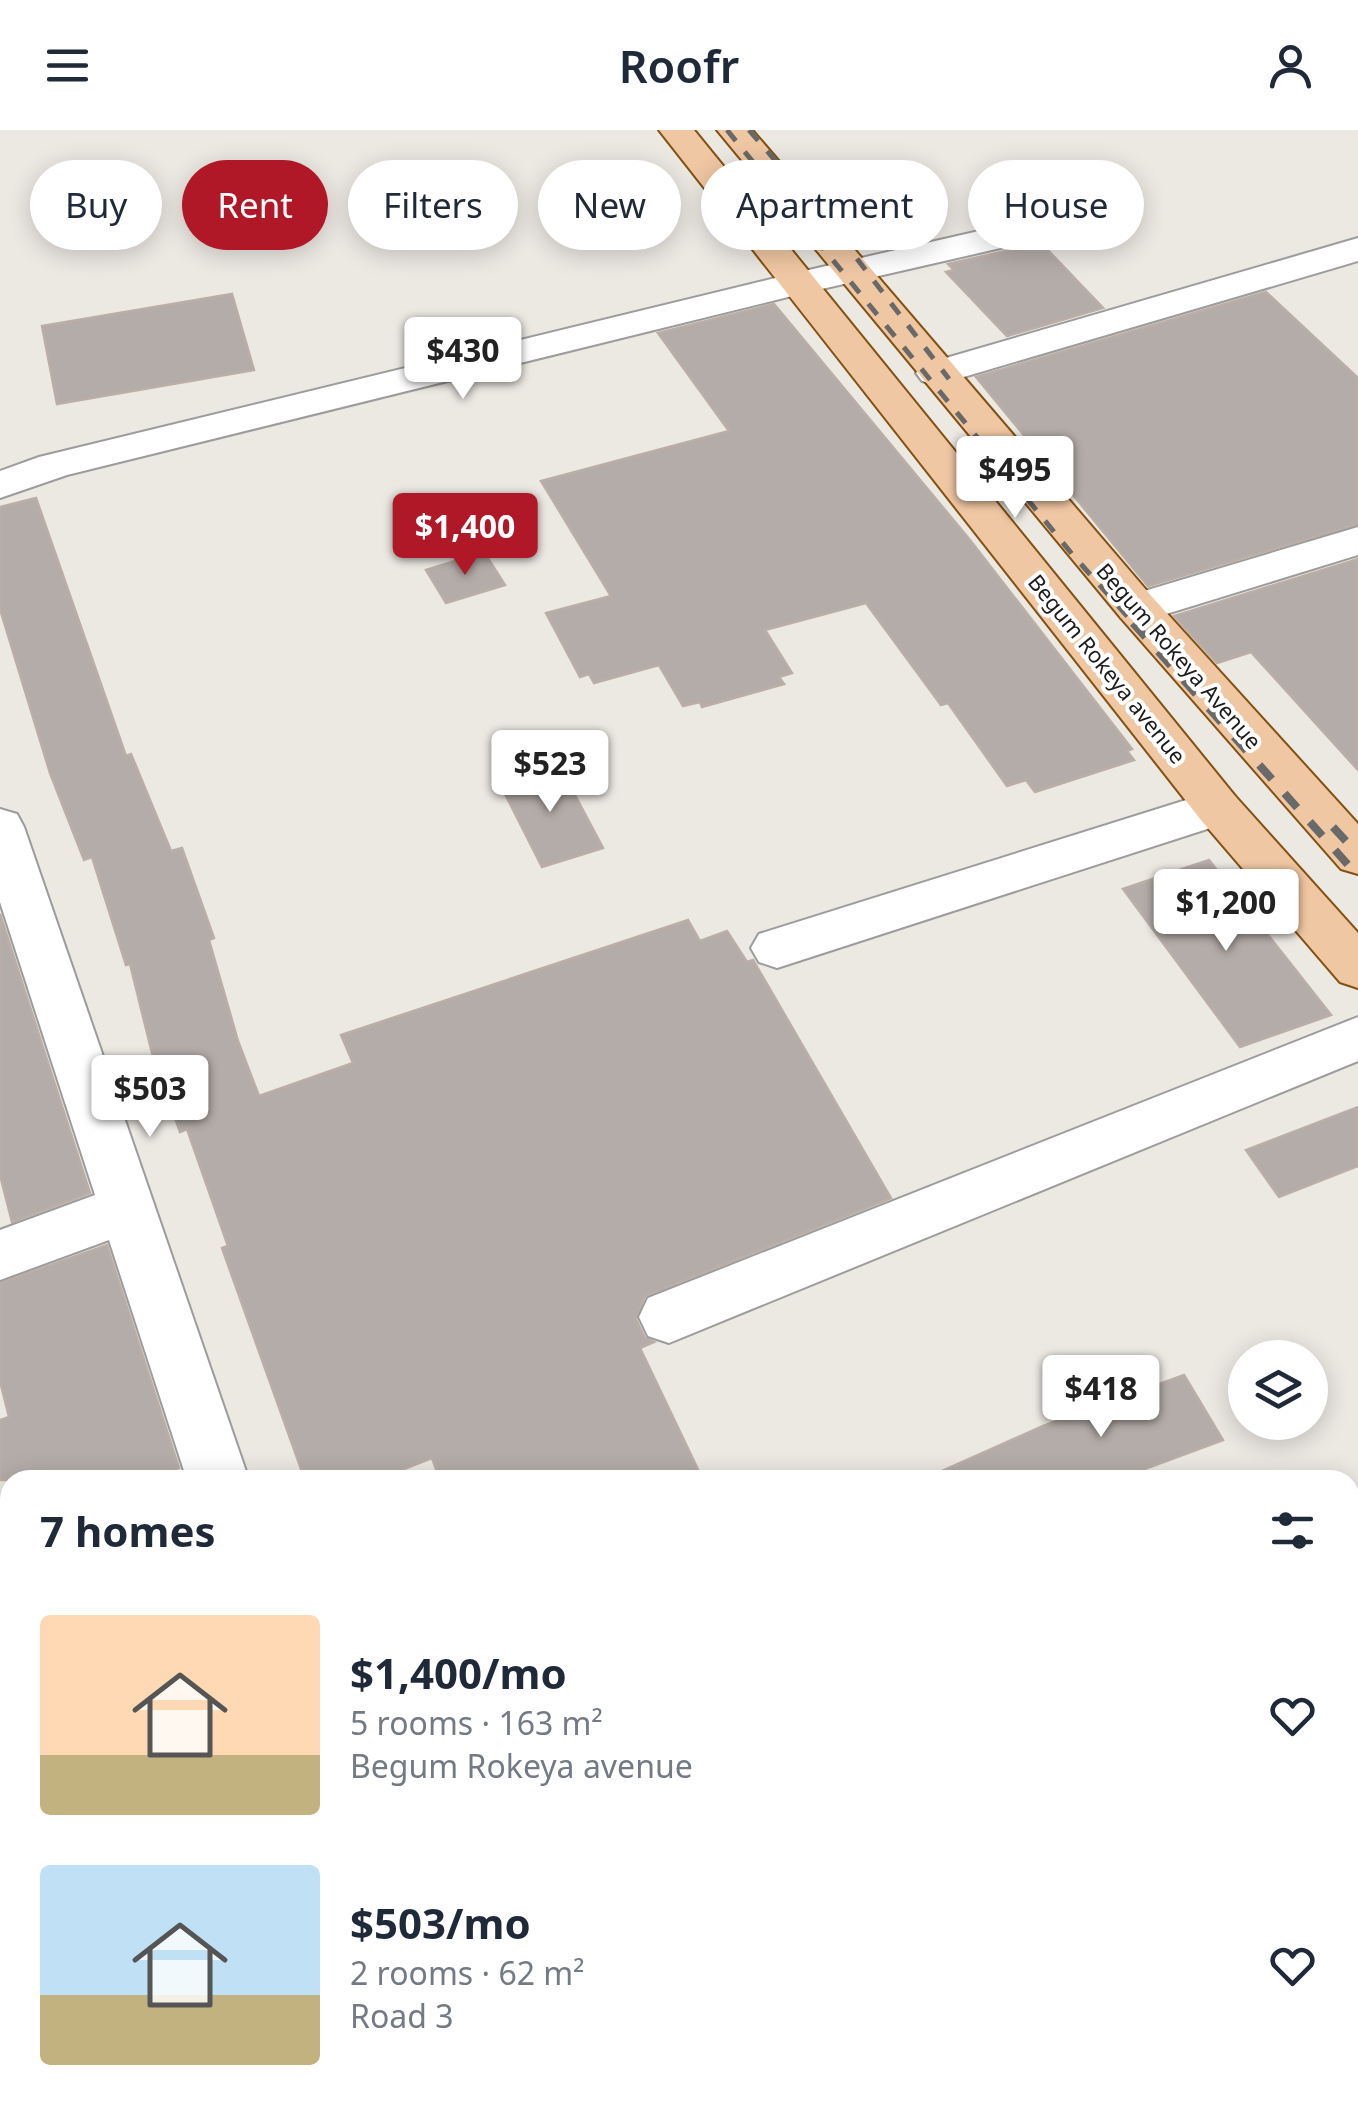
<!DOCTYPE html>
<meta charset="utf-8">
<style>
body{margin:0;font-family:"Noto Sans",sans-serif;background:#f2f2f3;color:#1f2937;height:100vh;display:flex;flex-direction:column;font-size:38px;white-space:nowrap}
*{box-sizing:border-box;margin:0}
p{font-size:32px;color:#747a83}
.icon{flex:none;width:55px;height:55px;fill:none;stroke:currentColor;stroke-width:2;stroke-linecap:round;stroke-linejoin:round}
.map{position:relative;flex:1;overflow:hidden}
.side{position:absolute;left:0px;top:1340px;width:1360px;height:642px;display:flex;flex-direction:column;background:#fff;border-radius:30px 30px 0 0;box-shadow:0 5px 25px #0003}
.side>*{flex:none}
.hud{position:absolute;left:30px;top:30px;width:1300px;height:90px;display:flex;gap:20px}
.fabs{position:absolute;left:1228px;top:1210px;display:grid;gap:20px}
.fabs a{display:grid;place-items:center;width:100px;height:100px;border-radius:50%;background:#fff;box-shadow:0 5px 25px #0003;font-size:50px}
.price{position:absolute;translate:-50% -85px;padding:0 22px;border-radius:10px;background:#fff;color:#222;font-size:32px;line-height:65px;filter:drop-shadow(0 2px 5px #0008)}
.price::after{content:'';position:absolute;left:50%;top:60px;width:30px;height:22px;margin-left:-15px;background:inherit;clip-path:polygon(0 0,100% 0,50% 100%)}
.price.selected{background:#b01727;color:#fff}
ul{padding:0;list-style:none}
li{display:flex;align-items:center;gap:30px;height:250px;padding:0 40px}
li span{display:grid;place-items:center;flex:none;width:280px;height:200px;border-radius:10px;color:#555}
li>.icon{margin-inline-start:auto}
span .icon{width:120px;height:120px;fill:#fffc;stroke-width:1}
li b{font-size:42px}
h2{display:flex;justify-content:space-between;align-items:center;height:120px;padding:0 40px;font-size:42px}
.chip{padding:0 35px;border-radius:45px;background:#fff;box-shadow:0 5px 25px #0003;font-size:35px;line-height:90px}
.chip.selected{background:#b01727;color:#fff}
header{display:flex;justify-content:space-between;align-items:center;height:130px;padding:0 40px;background:#fff;font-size:45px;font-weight:600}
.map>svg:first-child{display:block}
.water{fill:#a7cfd4}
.building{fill:#b4aca8;stroke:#bbaea7;stroke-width:2.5}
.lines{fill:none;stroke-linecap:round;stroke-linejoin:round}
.minor-casing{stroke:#9c9c9c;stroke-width:4}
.major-casing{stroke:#825111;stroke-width:4}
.path{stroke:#e87777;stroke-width:8;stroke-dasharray:6 6;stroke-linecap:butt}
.minor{fill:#fff;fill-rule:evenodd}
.major{fill:#f0c7a3;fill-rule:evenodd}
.rail-far1{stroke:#696969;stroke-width:5;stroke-dasharray:14 14;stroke-linecap:butt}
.rail{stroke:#696969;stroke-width:8;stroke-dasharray:19 19;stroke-linecap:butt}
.labels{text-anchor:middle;stroke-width:8;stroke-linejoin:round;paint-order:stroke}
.far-street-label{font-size:22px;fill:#1b1b1b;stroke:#fff}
</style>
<header><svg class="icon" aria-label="menu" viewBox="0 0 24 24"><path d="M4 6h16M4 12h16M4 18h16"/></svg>Roofr<svg class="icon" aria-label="person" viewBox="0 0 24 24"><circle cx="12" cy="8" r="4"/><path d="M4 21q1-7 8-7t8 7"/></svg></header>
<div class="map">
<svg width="1358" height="1982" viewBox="0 0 1358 1982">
<rect width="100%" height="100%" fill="#ece8e2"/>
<polygon class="water" points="547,1972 889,1972 892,1982 539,1982"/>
<g class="building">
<polygon points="1041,113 1103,178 1007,206 946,142 954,140 948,134"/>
<polygon points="1266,162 1358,248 1358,394 1148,456 976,247"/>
<polygon points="232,164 254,240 57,274 42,196"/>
<polygon points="774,174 970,410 1132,619 1127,621 1134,630 1035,662 1026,650 1007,656 948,573 941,575 866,473 765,500 792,543 779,547 784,554 702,577 700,572 683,576 659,535 594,553 589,544 580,547 546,483 611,466 541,351 729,301 658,203"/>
<polygon points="36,368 126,626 131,624 171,721 182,718 214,808 209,810 238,911 259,966 353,933 341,905 688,790 700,811 727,801 747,832 753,830 891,1068 645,1166 636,1189 645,1208 654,1212 640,1218 703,1350 440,1350 432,1328 376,1350 305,1350 222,1118 228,1116 187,999 180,1002 152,923 130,834 126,835 92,727 84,730 50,643 0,479 0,377"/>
<polygon points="484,422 505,455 446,473 426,440"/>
<polygon points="1358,429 1358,640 1251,522 1217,533 1174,486"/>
<polygon points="558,633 603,718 542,737 498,650"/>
<polygon points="1209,730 1331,885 1240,917 1123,759"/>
<polygon points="0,784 90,1063 12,1092 0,1045"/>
<polygon points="1358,977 1358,1036 1279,1067 1246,1020"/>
<polygon points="107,1115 179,1338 148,1350 0,1350 0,1290 9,1287 0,1251 0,1153"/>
<polygon points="1184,1245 1223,1310 1115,1350 922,1350 1043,1296"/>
</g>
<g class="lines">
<g class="minor-casing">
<g id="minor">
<polygon points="1110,71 1123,74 1128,82 1123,90 800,164 67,345 0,368 0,341 39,327 800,142"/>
<polygon points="1358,108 1358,131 950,251 936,255 922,251 916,243 922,235"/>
<polygon points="1358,397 1358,425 1137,493 1121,488 1115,478 1121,468"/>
<polygon points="1218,660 1235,666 1242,678 1235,690 777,838 759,832 751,818 759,804"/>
<polygon points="0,679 17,684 24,697 249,1350 187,1350 109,1110 0,1150 0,1100 95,1065 0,772"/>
<polygon points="1358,887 1358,931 669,1213 648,1206 639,1187 648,1168"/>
<polygon points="1358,1424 1358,1489 1350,1492 1350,1428"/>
<polygon points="10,1443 10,1507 0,1511 0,1447"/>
<polygon points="212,1972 304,1972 300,1982 208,1982"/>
<rect x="365" y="1972" width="76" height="10"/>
</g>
</g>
<g class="major-casing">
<g id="major">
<polygon points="659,0 694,0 1235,666 1358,803 1358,858 1340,852 1201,690"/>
<polygon points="717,0 752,0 1153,468 1358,694 1358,744 1341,739 1121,488"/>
</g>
</g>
<polyline class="path" points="956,1972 958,1982"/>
<use href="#minor" class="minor"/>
<use href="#major" class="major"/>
<g class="rail-far1">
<polyline points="727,0 1072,424 1135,495"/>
<polyline points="749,0 835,100 949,249"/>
</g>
<g class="rail">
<polyline points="1133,493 1358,746"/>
<polyline points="1333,697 1358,724"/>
</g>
</g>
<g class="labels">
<g class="far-street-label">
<text transform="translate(1179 526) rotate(49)" y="8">Begum Rokeya Avenue</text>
<text transform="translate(1107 539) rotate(51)" y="8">Begum Rokeya avenue</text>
</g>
</g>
</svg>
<div class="fabs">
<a><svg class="icon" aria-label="layers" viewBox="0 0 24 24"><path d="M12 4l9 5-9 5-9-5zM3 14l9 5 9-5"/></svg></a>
</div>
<b class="price" style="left:463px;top:272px">$430</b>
<b class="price" style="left:1015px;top:391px">$495</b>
<b class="price selected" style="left:465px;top:448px">$1,400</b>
<b class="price" style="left:550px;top:685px">$523</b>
<b class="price" style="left:1226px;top:824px">$1,200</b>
<b class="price" style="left:150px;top:1010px">$503</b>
<b class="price" style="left:1101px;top:1310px">$418</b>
<div class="hud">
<a class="chip">Buy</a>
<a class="chip selected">Rent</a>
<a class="chip">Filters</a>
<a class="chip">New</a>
<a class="chip">Apartment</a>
<a class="chip">House</a>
</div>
<section class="side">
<h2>7 homes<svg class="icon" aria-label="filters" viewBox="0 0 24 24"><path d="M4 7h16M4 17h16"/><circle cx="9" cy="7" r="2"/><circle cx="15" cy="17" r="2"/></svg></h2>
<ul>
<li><span style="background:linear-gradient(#ffd9b3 70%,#c2b280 0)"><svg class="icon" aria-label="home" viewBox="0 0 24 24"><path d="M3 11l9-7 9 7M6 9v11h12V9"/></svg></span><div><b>$1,400/mo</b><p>5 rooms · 163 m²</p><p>Begum Rokeya avenue</p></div><svg class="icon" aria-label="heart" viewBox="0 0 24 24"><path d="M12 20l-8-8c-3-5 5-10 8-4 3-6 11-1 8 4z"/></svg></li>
<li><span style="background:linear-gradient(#bfe0f5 65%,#c2b280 0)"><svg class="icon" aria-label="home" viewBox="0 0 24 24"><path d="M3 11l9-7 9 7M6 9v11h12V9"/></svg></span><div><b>$503/mo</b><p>2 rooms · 62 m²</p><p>Road 3</p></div><svg class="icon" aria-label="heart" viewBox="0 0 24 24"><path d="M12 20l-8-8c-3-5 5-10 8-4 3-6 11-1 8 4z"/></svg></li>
</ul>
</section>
</div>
